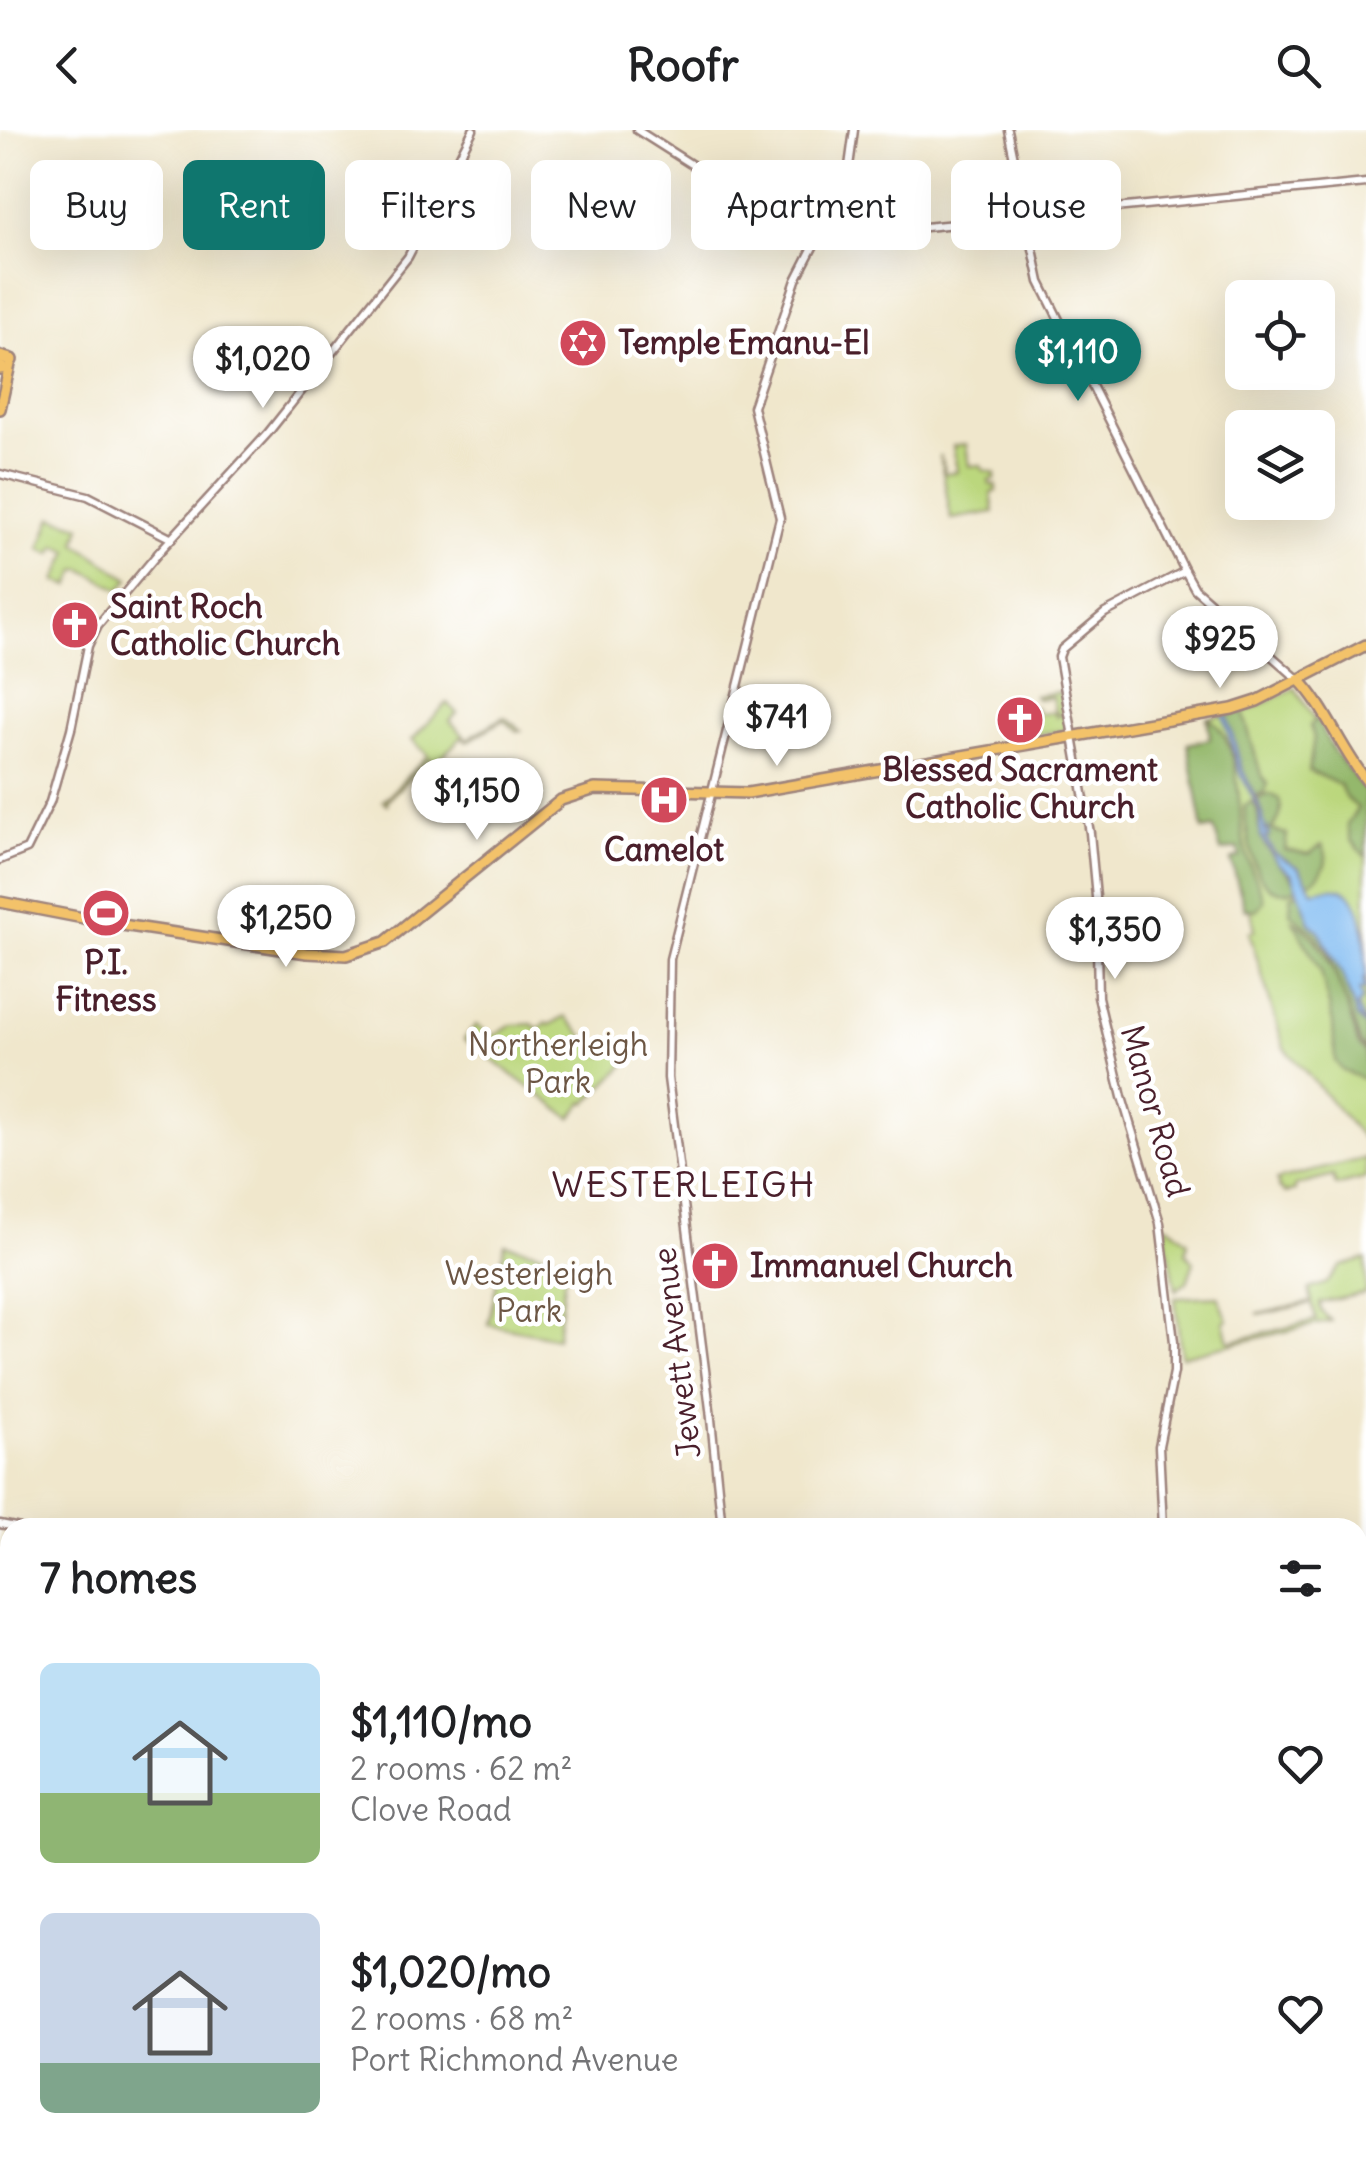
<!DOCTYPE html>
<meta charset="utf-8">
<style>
body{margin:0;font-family:Delius,sans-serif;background:#f2f2f2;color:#202124;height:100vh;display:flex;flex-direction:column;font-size:38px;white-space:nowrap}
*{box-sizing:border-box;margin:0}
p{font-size:32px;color:#757577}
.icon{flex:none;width:55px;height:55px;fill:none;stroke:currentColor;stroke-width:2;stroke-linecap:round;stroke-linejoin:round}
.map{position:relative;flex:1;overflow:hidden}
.drawer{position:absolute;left:0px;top:1388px;width:1368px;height:642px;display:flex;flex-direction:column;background:#fff;border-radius:30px 30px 0 0;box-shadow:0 10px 40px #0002}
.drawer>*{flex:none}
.banner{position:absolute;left:30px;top:30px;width:1308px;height:90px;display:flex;gap:20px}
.buttons{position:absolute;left:1225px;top:150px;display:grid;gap:20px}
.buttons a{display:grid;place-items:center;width:110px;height:110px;border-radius:15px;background:#fff;box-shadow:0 10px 40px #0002;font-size:50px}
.price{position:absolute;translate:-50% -85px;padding:0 22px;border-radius:35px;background:#fff;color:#222;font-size:32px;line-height:65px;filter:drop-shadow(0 2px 5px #0008)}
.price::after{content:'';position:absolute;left:50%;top:60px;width:30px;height:22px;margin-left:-15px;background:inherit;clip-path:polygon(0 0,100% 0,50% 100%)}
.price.on{background:#0f766e;color:#fff}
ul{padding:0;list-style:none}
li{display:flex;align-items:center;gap:30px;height:250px;padding:0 40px}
li span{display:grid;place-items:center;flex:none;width:280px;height:200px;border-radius:15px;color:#555}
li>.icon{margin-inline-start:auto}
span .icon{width:120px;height:120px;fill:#fffc;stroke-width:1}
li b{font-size:42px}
h2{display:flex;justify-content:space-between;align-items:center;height:120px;padding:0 40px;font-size:42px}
.tag{padding:0 35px;border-radius:15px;background:#fff;box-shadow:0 10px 40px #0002;font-size:35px;line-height:90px}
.tag.on{background:#0f766e;color:#fff}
header{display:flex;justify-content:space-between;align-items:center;height:130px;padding:0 40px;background:#fff;font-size:45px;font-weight:700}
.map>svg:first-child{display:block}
.green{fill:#bbd77d;stroke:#827b54;stroke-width:2.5}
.forest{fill:#94b86c;stroke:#6f6c4c;stroke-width:2.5}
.water{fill:#80bbf2;stroke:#656d8e;stroke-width:2.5}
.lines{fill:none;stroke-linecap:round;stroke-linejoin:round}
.minor-casing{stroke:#9d837c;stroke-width:11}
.major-casing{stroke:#9d837c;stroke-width:14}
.highway-casing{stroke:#9d837c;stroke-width:16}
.minor{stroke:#fff;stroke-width:6}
.major{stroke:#f3c26a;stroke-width:9}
.highway{stroke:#f3c26a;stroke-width:11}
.labels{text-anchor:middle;stroke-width:9;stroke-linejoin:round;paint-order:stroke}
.poi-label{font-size:32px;font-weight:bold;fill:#4a1f2b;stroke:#fff;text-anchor:start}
.park-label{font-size:32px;fill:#6c5644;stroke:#fff}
.street-label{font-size:32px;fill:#4a1f2b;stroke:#fff}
.neighbourhood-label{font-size:35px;letter-spacing:2.5px;fill:#4a1f2b;stroke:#fff}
</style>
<header><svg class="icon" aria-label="back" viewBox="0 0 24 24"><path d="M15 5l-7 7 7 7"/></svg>Roofr<svg class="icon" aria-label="search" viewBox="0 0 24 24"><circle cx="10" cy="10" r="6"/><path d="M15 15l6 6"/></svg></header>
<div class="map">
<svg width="1366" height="2028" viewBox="0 0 1366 2028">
<rect width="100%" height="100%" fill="#fff"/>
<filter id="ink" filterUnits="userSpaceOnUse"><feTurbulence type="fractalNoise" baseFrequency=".01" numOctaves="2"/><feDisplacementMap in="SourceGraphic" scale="20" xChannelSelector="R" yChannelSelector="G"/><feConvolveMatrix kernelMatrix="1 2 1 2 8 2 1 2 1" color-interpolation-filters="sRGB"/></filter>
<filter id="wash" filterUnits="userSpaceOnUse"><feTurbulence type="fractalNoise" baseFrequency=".0048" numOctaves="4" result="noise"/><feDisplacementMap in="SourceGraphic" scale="40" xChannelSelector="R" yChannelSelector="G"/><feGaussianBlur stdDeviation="2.25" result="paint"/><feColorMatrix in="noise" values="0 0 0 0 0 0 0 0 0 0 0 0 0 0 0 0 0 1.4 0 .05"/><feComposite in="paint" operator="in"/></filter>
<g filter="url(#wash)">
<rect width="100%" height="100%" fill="#f0e7cc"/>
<g class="green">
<polygon points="966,314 969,336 981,335 983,340 995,343 995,349 989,350 990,355 996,355 997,361 991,363 994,382 951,389 940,325 945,343 957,342 953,316"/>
<polygon points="52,387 81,396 76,413 129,449 120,460 82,439 77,440 70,456 56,451 69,421 56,416 52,424 40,419"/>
<polygon points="1295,558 1335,623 1366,662 1366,1012 1284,917 1249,802 1255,800 1251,781 1245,779 1231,730 1240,727 1238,718 1221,721 1214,698 1203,700 1188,614 1210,609 1207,588 1248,581"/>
<polygon points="1060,562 1067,600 1025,606 1023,598 1027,596 1024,581 1027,582 1027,578 1036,577 1038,584 1055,582 1056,587 1060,585 1055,582 1052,567 1036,569 1034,566"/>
<polygon points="447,573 457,583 450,591 467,609 504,587 521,600 517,601 503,590 467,612 462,607 435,633 430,628 388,669 387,674 383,671 428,625 412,610"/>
<polygon points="566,887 603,926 619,912 633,927 587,973 584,972 571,988 464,909 476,895 494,906 512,895 532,894 539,900 546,893 549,895"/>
<polygon points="1366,1028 1366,1048 1336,1056 1333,1046 1295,1056 1295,1061 1285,1063 1279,1058 1277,1050"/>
<polygon points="1168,1095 1188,1111 1186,1123 1194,1132 1187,1152 1176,1160 1164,1096"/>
<polygon points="505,1114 567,1129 557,1208 488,1194"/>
<polygon points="1366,1129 1366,1163 1320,1173 1321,1181 1331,1191 1181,1226 1175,1168 1218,1166 1228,1190 1224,1192 1229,1211 1233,1211 1316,1190 1312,1173 1259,1185 1258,1184 1312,1172 1309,1159 1327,1153 1341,1136"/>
</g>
<g class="forest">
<polygon points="1243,582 1261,645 1268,654 1264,662 1255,666 1242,639 1227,585"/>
<path d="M1208,588C1246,611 1235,690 1247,727C1252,742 1260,755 1264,771L1256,780L1245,779L1231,730L1240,727L1238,718L1221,721L1214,698L1203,700L1188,614L1210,609Z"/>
<polygon points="1316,589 1335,623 1366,662 1366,727 1351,710 1347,694 1358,678 1345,667 1340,655 1309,641 1314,607 1310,596"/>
<path d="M1270,664L1279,669C1283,683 1280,689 1271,700L1287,704L1285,720L1309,724L1322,715C1332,730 1322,746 1308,754L1299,738L1274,723L1264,705L1268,706L1263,700V684L1257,669Z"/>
<path d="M1252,671C1261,684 1257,689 1260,703C1265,725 1289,739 1299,758C1252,779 1247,704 1244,677Z"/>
<polygon points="1300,761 1310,792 1319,800 1343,846 1357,887 1366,897 1366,920 1361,914 1327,821 1313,802 1290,783 1291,766"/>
<path d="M1293,791C1329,809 1348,876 1358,914L1366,923V950L1343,941L1335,931L1333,893L1321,842Z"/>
</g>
<path class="water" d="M1223,585H1227L1242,639L1263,684L1265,703L1268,698L1269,706L1265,707L1274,723L1299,738L1313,761C1321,760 1329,757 1337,758C1366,761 1366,818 1366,847L1363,850L1366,859L1359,860L1362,869L1357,877L1366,897L1357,887L1343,846L1319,801L1310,792L1292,744L1277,732L1260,706V682L1239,641Z"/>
</g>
<g filter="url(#ink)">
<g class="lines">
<g class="minor-casing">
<g id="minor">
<polyline points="637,0 741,66 835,106 1366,53"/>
<polyline points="1008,0 1040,152 1185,441 1195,459 1299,550"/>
<polyline points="0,344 88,366 172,409"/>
<polyline points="0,730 27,719 50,672 71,599 88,516 98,495 160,421 268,303 408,127 473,0"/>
<polyline points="0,1394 20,1398"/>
<polyline points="722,1398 710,1279 668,948 670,829 780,388 753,277 796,150 847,51 854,0"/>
<polyline points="1163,1398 1159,1316 1174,1242 1174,1212 1160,1093 1122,967 1098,867 1096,767 1090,703 1059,527 1062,519 1105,483 1185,441"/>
<polyline points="1358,1994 1366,1992"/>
<polyline points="150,2020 150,2028"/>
<polyline points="1306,2020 1307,2028"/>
<polyline points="1073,2028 1105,2020"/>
</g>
</g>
<g class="major-casing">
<g id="major">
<polyline points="0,279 11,230"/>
<path d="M1299,550C1325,576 1341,619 1366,650"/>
<polyline points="0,772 109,793 307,823 346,825 385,812 561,670 595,659 748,663 1232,579 1257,571 1366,515"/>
<polyline points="1358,1664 1366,1663"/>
<polyline points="0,1849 10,1846"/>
<polyline points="1358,1864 1366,1859"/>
<polyline points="602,2028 699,2020"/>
</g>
</g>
<g class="highway-casing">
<g id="highway">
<polyline points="0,227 11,230"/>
<polyline points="0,238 1,238"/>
<polyline points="1358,1886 1366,1882"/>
<polyline points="1358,1896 1366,1893"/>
<polyline points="1358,1915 1366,1911"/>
<polyline points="859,2028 911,2020"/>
<polyline points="963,2028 1006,2020"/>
</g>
</g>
<use href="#minor" class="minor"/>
<use href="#major" class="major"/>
<use href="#highway" class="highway"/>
</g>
</g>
<defs>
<g id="synagogue-disc" transform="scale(2.5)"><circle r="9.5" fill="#d1495b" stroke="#fff"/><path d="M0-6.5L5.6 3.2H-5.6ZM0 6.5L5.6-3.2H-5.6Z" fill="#fff"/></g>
<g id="church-disc" transform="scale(2.5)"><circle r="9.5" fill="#d1495b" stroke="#fff"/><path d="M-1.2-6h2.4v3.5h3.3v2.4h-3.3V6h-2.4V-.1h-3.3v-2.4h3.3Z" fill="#fff"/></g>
<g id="hospital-disc" transform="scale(2.5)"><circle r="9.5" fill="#d1495b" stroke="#fff"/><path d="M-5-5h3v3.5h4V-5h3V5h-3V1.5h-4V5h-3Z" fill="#fff"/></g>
<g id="stadium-disc" transform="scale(2.5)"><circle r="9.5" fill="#d1495b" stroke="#fff"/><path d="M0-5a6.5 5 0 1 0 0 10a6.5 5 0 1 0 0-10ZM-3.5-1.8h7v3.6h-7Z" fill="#fff"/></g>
</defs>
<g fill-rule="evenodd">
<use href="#synagogue-disc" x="583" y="213"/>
<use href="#church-disc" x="75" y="495"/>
<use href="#church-disc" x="1020" y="590"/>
<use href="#hospital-disc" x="664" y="670"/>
<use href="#stadium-disc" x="106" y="783"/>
<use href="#church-disc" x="715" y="1136"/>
</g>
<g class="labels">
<g class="poi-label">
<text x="618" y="224">Temple Emanu-El</text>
<text x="110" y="488">Saint Roch<tspan x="110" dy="37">Catholic Church</tspan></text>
<text x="1020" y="651" text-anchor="middle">Blessed Sacrament<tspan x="1020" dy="37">Catholic Church</tspan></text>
<text x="664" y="731" text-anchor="middle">Camelot</text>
<text x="106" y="844" text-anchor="middle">P.I.<tspan x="106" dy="37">Fitness</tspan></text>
<text x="750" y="1147">Immanuel Church</text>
</g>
<g class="park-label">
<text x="558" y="926">Northerleigh<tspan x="558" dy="37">Park</tspan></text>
<text x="529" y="1155">Westerleigh<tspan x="529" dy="37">Park</tspan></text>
</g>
<g class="street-label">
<text transform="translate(1155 981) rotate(74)" y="11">Manor Road</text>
<text transform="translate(677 1223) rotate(-97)" y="11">Jewett Avenue</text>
</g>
<g class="neighbourhood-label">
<text x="684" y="1067">WESTERLEIGH</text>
</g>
</g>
</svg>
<div class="buttons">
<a><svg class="icon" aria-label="locate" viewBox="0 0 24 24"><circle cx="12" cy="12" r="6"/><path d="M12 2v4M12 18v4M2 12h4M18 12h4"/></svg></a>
<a><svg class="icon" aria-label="layers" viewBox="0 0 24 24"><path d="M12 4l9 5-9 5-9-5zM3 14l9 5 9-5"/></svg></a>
</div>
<b class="price on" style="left:1078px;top:274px">$1,110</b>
<b class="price" style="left:263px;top:281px">$1,020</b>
<b class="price" style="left:1220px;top:561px">$925</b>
<b class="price" style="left:777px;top:639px">$741</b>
<b class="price" style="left:477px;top:713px">$1,150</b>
<b class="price" style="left:286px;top:840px">$1,250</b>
<b class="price" style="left:1115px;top:852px">$1,350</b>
<div class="banner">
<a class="tag">Buy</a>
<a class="tag on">Rent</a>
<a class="tag">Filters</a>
<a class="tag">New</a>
<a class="tag">Apartment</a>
<a class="tag">House</a>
</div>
<section class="drawer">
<h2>7 homes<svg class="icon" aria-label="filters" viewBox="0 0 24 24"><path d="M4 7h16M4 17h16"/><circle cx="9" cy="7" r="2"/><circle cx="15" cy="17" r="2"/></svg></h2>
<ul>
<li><span style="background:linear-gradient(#bfe0f5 65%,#8fb573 0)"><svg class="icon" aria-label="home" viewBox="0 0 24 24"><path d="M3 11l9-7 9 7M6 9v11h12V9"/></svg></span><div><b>$1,110/mo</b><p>2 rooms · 62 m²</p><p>Clove Road</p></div><svg class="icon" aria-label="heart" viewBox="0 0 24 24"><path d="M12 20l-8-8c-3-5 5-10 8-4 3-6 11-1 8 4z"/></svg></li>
<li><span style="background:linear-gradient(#c9d6e8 75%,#7fa58c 0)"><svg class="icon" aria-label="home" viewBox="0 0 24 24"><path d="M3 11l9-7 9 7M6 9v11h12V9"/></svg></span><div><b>$1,020/mo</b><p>2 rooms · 68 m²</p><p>Port Richmond Avenue</p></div><svg class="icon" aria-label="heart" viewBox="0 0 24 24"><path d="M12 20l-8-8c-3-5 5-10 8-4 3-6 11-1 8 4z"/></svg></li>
</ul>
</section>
</div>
